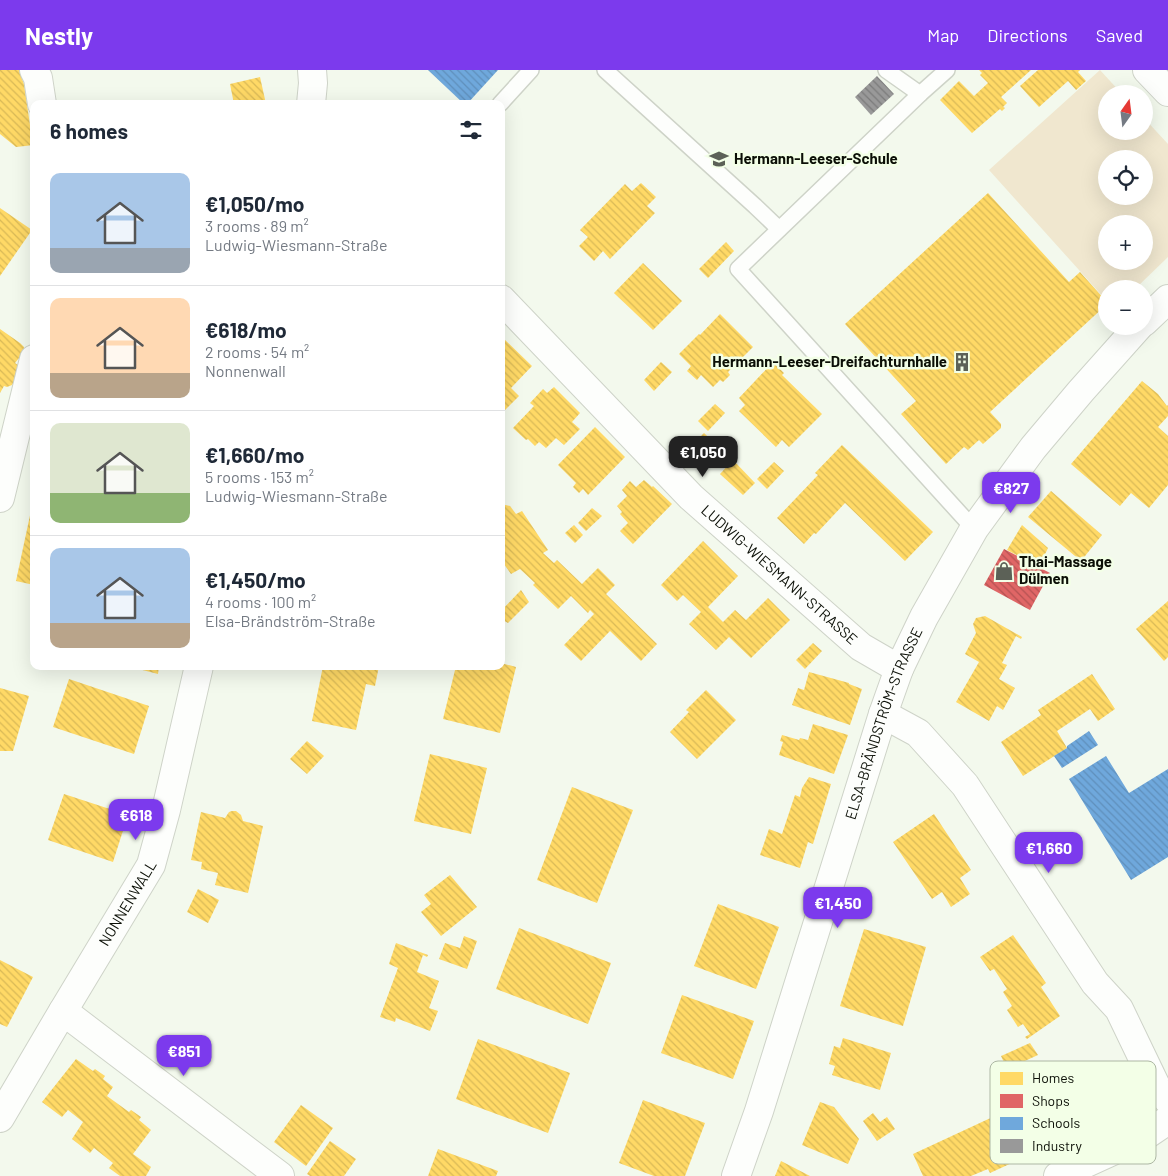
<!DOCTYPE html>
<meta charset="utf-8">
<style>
body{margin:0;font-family:Barlow,sans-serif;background:#f2f2f3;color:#1f2937;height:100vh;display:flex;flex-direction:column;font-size:19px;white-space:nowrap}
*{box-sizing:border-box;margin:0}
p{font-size:16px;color:#747a83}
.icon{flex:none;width:28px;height:28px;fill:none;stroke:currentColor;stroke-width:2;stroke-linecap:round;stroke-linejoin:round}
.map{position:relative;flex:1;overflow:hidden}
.side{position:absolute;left:30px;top:30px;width:475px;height:570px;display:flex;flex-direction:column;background:#fff;border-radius:10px;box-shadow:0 5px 20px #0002}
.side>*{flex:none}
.needle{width:32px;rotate:14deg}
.controls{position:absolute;left:1098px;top:15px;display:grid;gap:10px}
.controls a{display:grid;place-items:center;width:55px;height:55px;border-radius:50%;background:#fff;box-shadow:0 5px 20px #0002;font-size:25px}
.price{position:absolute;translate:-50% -42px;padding:0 11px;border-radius:10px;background:#7c3aed;color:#fff;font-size:16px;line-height:32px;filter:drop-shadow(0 1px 2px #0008)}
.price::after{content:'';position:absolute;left:50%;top:30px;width:15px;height:11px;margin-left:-8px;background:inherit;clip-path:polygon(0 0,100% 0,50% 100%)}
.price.active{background:#222;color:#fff}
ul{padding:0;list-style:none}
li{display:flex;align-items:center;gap:15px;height:125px;padding:0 20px}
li+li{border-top:1px solid #e0e1e3}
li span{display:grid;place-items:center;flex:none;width:140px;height:100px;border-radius:10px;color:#555}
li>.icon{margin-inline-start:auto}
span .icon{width:60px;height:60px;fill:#fffc;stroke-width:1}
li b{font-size:21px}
h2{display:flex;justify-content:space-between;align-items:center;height:60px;padding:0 20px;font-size:21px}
header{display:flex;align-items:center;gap:30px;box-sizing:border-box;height:70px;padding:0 25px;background:#7c3aed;color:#fff}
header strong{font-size:24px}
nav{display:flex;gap:28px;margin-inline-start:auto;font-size:18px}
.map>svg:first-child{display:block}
.grass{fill:#f0e7cf;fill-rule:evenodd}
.homes{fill:url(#homes-back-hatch)}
.shops{fill:url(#shops-back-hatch)}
.schools{fill:url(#schools-back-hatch)}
.industry{fill:url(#industry-back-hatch)}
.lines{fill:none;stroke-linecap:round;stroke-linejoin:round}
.service-casing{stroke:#ced3c8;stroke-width:18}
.minor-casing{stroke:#ced3c8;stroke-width:30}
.tertiary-casing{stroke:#ced3c8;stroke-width:30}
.service{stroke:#fdfefc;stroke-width:15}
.minor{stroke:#fdfefc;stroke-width:28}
.tertiary{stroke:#fdfefc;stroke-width:28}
.labels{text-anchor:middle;stroke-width:5;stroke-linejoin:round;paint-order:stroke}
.poi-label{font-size:15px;font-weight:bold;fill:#0b0f06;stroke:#f3ffe7;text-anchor:start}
.street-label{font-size:15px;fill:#0b0f06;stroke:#f3ffe7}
.key{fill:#f3ffe7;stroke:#adb7a4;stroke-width:1}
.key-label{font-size:14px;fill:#0b0f06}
</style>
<header>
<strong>Nestly</strong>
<nav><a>Map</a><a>Directions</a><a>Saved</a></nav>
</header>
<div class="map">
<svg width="1168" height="1106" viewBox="0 0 1168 1106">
<defs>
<pattern id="homes-back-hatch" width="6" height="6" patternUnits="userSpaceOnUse" patternTransform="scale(1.25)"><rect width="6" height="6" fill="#ffd966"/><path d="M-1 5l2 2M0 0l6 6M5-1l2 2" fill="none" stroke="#d9b957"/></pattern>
<pattern id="shops-back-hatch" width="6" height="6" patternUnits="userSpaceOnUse" patternTransform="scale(1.25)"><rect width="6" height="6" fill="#e06666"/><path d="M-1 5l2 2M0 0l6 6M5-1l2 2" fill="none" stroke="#b45252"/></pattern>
<pattern id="schools-back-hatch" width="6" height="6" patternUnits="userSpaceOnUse" patternTransform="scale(1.25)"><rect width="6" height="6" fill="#6fa8dc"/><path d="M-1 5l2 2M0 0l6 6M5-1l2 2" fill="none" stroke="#5f8fbb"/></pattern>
<pattern id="industry-back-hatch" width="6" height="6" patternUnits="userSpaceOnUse" patternTransform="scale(1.25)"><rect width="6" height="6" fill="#999"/><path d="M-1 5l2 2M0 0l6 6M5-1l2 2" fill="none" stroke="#7b7b7b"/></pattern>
</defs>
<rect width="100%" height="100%" fill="#f3f9ed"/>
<path class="grass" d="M1100,0L1122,24H1106V61H1144V48L1168,74V187L1135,219H1106V230L989,100ZM1106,89H1144V126H1106ZM1106,154H1144V191H1106Z"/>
<g class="homes">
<polygon points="0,0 19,0 24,14 31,62 32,61 34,68 34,75 16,77 0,64"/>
<polygon points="979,0 1031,0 1001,27 1007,33 1003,37 1005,38 1002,41 1000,39 972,63 940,30 959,11 974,26 988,13 980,5 982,3"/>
<polygon points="1038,0 1080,0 1078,2 1086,11 1076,20 1068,11 1039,37 1020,16"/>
<polygon points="260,7 266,34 234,34 230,14"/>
<polygon points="641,113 656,127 647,136 655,143 610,189 603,181 594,191 579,176 588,167 580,160 625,114 632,121"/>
<polygon points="988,123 1069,212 1080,202 1106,231 1106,235 990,342 1001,354 1001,358 983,374 979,370 968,380 964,377 946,394 901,344 916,331 845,254"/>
<polygon points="0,138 32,160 0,206"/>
<polygon points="726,172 734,181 708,208 699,199"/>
<polygon points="643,193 682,231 653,260 614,223"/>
<polygon points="720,244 753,277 728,302 730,305 723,312 720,310 713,317 701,305 697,310 687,301 691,296 679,284 699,264 700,265"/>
<polygon points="0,259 20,273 24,277 24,282 15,293 21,297 20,303 12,315 7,317 4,316 0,323"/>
<polygon points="501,266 532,296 511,318 519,326 501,344"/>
<polygon points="661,292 672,302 654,321 644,310"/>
<polygon points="773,292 784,303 782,305 822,344 789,377 782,370 776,377 739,341 745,335 739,328"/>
<polygon points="1142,311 1158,324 1167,336 1168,335 1168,346 1158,357 1168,366 1168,415 1149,438 1131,423 1120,436 1071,394"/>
<polygon points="554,317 580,343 572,352 580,359 564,375 556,368 546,378 539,372 535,376 528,369 526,370 513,358 534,336 530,333 543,319 547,323"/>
<polygon points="715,334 725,343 708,361 698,351"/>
<polygon points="595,357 625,387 588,425 583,419 579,423 573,417 576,413 558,395"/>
<polygon points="704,363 727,385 714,398 692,375"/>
<polygon points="842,375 933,462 905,491 845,433 816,464 814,463 804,474 777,448 818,405 815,403"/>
<polygon points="733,390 755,413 743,425 720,404"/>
<polygon points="774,392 784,401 767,419 757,409"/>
<polygon points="644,410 652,417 653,416 672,434 633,474 620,461 628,453 620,444 622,442 617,436 627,426 622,420 630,411 636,417"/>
<polygon points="1051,421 1102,465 1081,491 1028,447"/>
<polygon points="501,434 510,436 516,444 522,441 548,480 543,483 554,493 557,490 582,514 598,498 615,515 606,524 610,528 657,574 641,591 610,561 581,591 564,575 594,544 590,540 588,543 571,526 558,539 533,515 535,513 520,499 511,504 501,490"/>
<polygon points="32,436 34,437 34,515 16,511"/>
<polygon points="592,438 602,446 586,461 578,453"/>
<polygon points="574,455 583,465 575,473 565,463"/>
<polygon points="1022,455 1048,478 1039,497 1007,480"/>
<polygon points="703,471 738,506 708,537 723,552 735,540 746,550 768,528 790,550 751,588 729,567 716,580 689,554 701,542 683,525 677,531 661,515"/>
<polygon points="521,520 529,532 508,553 501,549 501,541"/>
<polygon points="1168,531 1168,587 1164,591 1136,559"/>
<polygon points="985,546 1022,567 1021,569 1016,566 1002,593 1007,595 999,609 1015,618 1003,640 997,636 989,651 956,632 979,592 965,584 976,563 973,554 976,548"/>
<polygon points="813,573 822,581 805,599 796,590"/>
<polygon points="501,593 516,597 500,663 443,649 456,596 501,596"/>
<polygon points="127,596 159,596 158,604"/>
<polygon points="323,596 379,596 375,616 366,614 356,660 312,651"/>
<polygon points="809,602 849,613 849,614 862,619 850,655 792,635 798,618 804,620"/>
<polygon points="1092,604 1115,639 1098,651 1090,639 1057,661 1067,678 1023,706 1001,672 1041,645 1038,640"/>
<polygon points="69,609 149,636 134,684 53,657"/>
<polygon points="0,618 29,626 13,681 0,681"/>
<polygon points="706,620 736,650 697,689 670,662 689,642 686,640"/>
<polygon points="813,654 848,665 834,704 779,685 783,672 780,671 782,665 799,670 800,668 808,670"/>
<polygon points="307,671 324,686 307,704 290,689"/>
<polygon points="430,684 487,698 471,764 414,751"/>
<polygon points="809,707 831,714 813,774 808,772 800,798 760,785 769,759 782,764 795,725 800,727 802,718"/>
<polygon points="572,717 633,740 597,833 537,810"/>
<polygon points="64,724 128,745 113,792 48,770"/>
<polygon points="232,741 236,741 241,745 243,751 263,756 248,823 215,815 218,803 201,799 202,792 191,790 201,742 225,748 229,742"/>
<polygon points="934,744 971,800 960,808 970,824 951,837 942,822 932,829 893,772"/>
<polygon points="450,805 477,837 441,866 421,842 431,834 424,825"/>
<polygon points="198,819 219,830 208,853 187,842"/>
<polygon points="718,834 779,857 756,919 694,896"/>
<polygon points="519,858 611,893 588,954 496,919"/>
<polygon points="864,859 926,877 903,956 840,936"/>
<polygon points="1013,865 1046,913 1041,917 1060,946 1027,969 1025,967 1030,964 1023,954 1018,957 1007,940 1012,936 1003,922 1007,919 994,899 990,901 980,887"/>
<polygon points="464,866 477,871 467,899 439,889 445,873 460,878"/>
<polygon points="396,873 428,885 427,887 423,885 417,902 439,911 429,938 438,941 430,961 396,948 395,952 380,947 398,898 389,894"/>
<polygon points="0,890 33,907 7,957 0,954"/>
<polygon points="682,925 754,951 733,1009 661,983"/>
<polygon points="843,968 891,983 880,1020 832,1005 835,996 829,994 834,976 840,978"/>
<polygon points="478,969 570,1003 548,1063 456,1029"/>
<polygon points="1030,973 1038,985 1007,999 1001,986"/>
<polygon points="76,989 93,1001 95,999 105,1006 103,1009 113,1017 107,1026 129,1042 131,1040 141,1047 139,1050 151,1060 133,1084 151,1097 146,1106 120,1106 109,1098 113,1093 94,1078 90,1083 72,1069 83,1052 68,1040 62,1047 42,1032"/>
<polygon points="1098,1004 1116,1044 1105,1049 1107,1054 1083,1065 1081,1060 1069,1065 1068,1062 1058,1066 1060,1071 1036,1082 1034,1077 1012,1087 1014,1092 990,1103 988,1099 971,1106 923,1106 913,1084 1051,1020 1053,1024"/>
<polygon points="643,1030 705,1053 685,1106 654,1106 619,1093"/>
<polygon points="820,1032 834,1037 859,1069 848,1094 802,1075"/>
<polygon points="301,1035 333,1058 306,1096 274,1072"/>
<polygon points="873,1043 880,1052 887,1047 895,1059 877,1071 863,1051"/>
<polygon points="330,1071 356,1089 344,1106 310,1106 307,1104"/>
<polygon points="438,1079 498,1101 496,1106 428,1106"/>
<polygon points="781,1091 810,1106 775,1106"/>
</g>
<polygon class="shops" points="1004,479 1050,503 1030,540 984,515"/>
<g class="schools">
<polygon points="428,0 498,0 467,34 464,34"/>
<polygon points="1089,661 1098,675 1062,698 1054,686 1067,678 1067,676"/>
<polygon points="1106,686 1129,723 1168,699 1168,787 1131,810 1069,709"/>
</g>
<polygon class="industry" points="877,6 894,24 871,45 855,27"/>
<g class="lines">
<g class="service-casing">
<g id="service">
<polyline points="605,0 755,136 779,159"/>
<polyline points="886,0 920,24 947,0"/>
<polyline points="920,24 738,199 974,459"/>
<polyline points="500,34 531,0"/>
</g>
</g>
<g class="minor-casing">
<g id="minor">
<polyline points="34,0 38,8 42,34"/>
<polyline points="311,34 313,13 312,0"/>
<path id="s1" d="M501,229L691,427L861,577L899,599"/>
<polyline points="0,428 34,289"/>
<polyline points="883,644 918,663 965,715 1095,913 1119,939 1156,1016 1168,1030"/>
<polyline points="63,941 280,1106"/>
<path id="s2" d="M0,1048L63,941L151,795L166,740L199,596"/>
<polyline points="1058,1106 1143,1067 1168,1050"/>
</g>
</g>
<g class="tertiary-casing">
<g id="tertiary">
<polyline points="1147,0 1168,22"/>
<polyline points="1144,252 1168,229"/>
<path id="s3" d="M736,1106L759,1041L883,644L899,599L924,547L974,459L1033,378L1081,321L1139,256"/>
</g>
</g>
<use href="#service" class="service"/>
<use href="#minor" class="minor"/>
<use href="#tertiary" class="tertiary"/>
</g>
<defs>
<g id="school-bare" transform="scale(1.5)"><path d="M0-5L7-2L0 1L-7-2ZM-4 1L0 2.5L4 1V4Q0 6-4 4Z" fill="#5c6157" stroke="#f3ffe7" stroke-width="2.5" paint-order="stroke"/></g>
<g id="building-bare" transform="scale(1.5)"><path d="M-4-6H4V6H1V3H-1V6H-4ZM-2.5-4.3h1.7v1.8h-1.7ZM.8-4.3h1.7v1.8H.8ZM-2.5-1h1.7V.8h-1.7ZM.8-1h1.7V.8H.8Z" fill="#5c6157" stroke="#f3ffe7" stroke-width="2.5" paint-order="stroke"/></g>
<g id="shop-bare" transform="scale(1.5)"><path d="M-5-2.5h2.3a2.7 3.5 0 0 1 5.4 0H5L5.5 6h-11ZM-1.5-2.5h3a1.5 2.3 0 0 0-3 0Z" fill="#5c6157" stroke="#f3ffe7" stroke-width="2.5" paint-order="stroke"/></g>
</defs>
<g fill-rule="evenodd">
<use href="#school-bare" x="719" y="89"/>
<use href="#building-bare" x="962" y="292"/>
<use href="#shop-bare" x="1004" y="501"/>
</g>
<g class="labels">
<g class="poi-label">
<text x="734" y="94">Hermann-Leeser-Schule</text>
<text x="947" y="297" text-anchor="end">Hermann-Leeser-Dreifachturnhalle</text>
<text x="1019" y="497">Thai-Massage<tspan x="1019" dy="17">Dülmen</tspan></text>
</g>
<g class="street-label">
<text dy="5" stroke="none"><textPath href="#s1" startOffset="392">LUDWIG-WIESMANN-STRASSE</textPath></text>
<text dy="5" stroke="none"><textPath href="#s3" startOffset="476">ELSA-BRÄNDSTRÖM-STRASSE</textPath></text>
<text dy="5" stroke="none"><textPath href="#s2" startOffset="250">NONNENWALL</textPath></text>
</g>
</g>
<rect x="990" y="991" width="166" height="103" rx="8" class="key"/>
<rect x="1000" y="1002" width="23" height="13" fill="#ffd966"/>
<rect x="1000" y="1024" width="23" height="14" fill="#e06666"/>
<rect x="1000" y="1047" width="23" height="13" fill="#6fa8dc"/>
<rect x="1000" y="1069" width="23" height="14" fill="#999"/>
<g class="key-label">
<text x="1032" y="1013">Homes</text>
<text x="1032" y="1036">Shops</text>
<text x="1032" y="1058">Schools</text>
<text x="1032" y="1081">Industry</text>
</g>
</svg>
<div class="controls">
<a><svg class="needle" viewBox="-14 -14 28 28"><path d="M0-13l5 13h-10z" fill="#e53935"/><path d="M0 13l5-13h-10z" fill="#747a83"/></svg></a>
<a><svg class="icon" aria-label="locate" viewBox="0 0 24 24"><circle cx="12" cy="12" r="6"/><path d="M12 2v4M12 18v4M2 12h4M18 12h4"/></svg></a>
<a>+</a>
<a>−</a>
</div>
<b class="price active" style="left:703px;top:408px">€1,050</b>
<b class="price" style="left:1011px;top:444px">€827</b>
<b class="price" style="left:136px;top:771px">€618</b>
<b class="price" style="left:1049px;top:804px">€1,660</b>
<b class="price" style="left:838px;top:859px">€1,450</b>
<b class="price" style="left:184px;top:1007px">€851</b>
<section class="side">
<h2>6 homes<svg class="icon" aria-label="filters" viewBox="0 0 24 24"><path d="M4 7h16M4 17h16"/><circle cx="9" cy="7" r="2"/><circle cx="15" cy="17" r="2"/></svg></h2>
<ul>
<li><span style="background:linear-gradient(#a9c7e8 75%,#9aa5b1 0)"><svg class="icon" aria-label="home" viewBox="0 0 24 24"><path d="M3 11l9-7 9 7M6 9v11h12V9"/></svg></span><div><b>€1,050/mo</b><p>3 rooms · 89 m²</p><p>Ludwig-Wiesmann-Straße</p></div></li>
<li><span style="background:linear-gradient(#ffd9b3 75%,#b9a48a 0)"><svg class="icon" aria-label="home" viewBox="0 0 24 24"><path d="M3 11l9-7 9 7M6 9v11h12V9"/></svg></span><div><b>€618/mo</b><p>2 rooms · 54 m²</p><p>Nonnenwall</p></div></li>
<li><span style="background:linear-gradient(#dfe7d0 70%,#8fb573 0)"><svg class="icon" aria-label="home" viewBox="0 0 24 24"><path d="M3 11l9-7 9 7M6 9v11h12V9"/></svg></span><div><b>€1,660/mo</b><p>5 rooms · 153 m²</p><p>Ludwig-Wiesmann-Straße</p></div></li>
<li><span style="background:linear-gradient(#a9c7e8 75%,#b9a48a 0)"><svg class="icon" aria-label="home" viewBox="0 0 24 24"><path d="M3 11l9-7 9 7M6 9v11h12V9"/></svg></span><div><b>€1,450/mo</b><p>4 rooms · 100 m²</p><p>Elsa-Brändström-Straße</p></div></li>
</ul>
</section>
</div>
